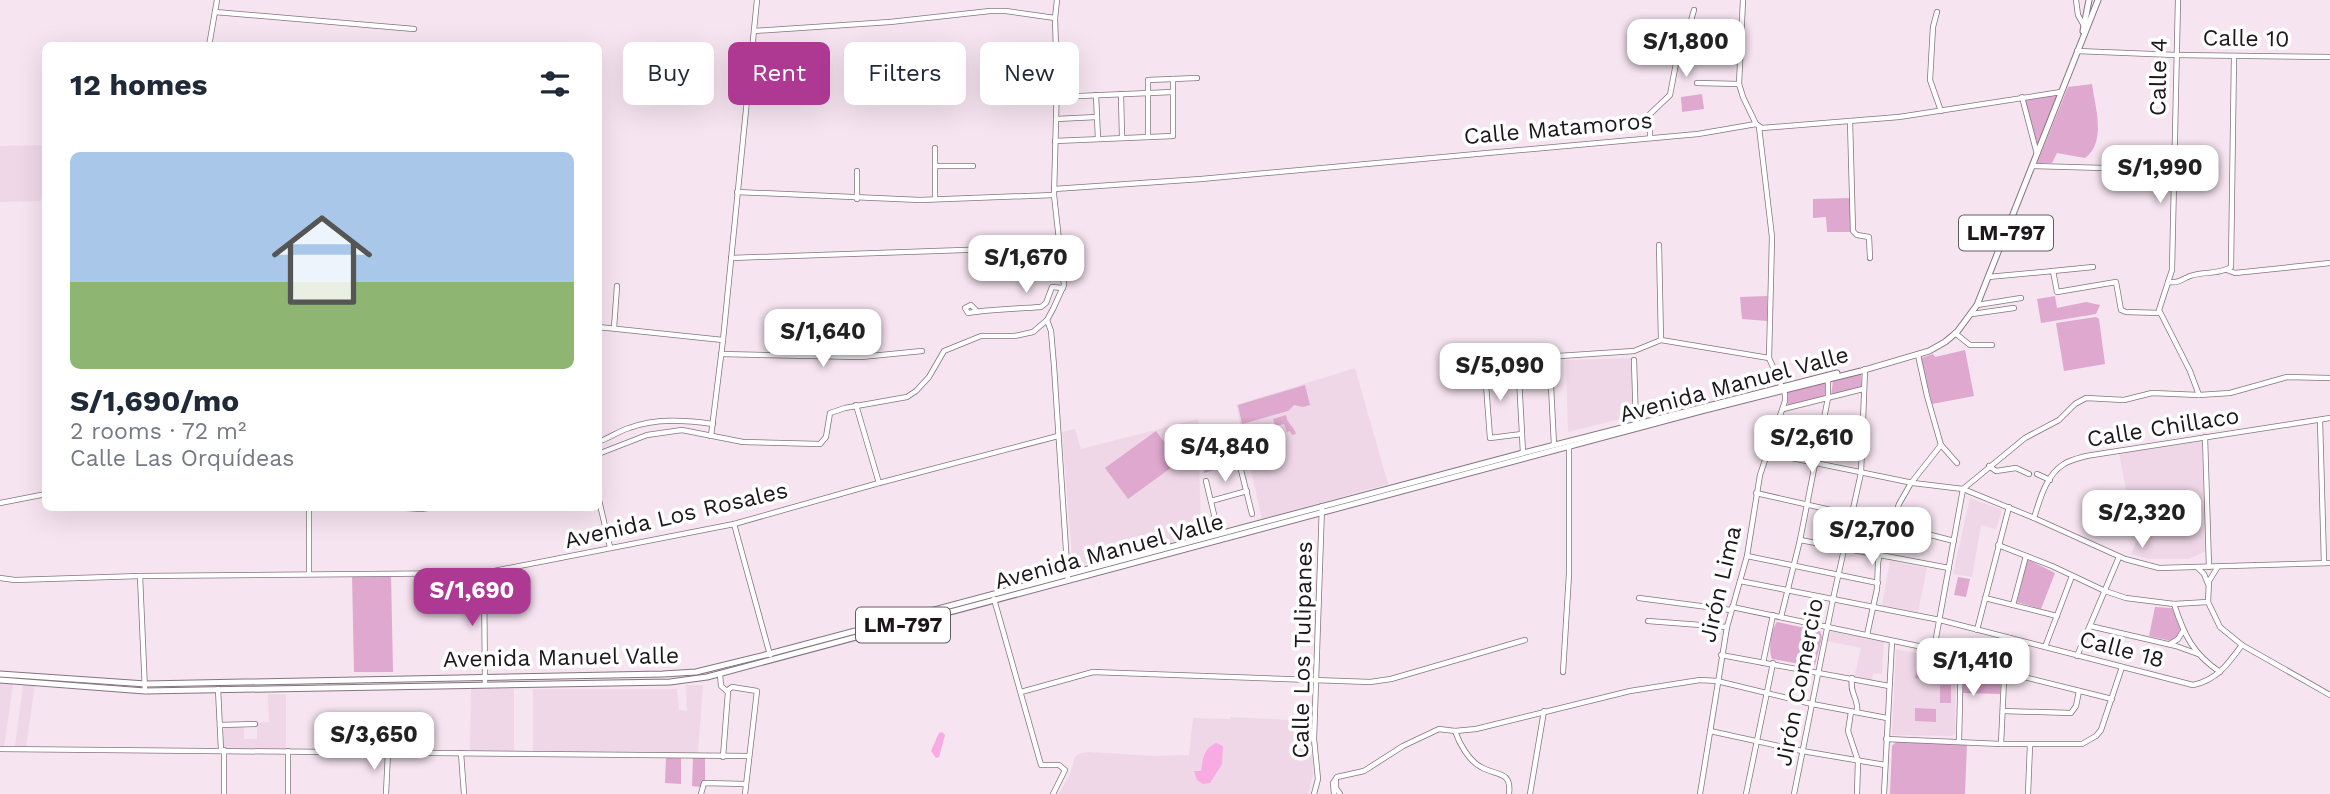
<!DOCTYPE html>
<meta charset="utf-8">
<style>
body{margin:0;font-family:"Work Sans",sans-serif;background:#f2f2f3;color:#1f2937;height:100vh;display:flex;flex-direction:column;font-size:26px;white-space:nowrap}
*{box-sizing:border-box;margin:0}
p{font-size:23px;color:#747a83}
.icon{flex:none;width:38px;height:38px;fill:none;stroke:currentColor;stroke-width:2;stroke-linecap:round;stroke-linejoin:round}
.map{position:relative;flex:1;overflow:hidden}
.panel{position:absolute;left:42px;top:42px;width:560px;height:469px;display:flex;flex-direction:column;background:#fff;border-radius:10px;box-shadow:0 7px 28px #0002}
.panel>*{flex:none}
.banner{position:absolute;left:623px;top:42px;width:665px;height:63px;display:flex;gap:14px}
.price{position:absolute;translate:-50% -60px;padding:0 16px;border-radius:14px;background:#fff;color:#222;font-size:23px;line-height:46px;filter:drop-shadow(0 2px 4px #0008)}
.price::after{content:'';position:absolute;left:50%;top:42px;width:21px;height:16px;margin-left:-10px;background:inherit;clip-path:polygon(0 0,100% 0,50% 100%)}
.price.selected{background:#ad3993;color:#fff}
ul{padding:0;list-style:none}
li{display:grid;align-content:center;gap:14px;height:371px;padding:0 28px}
li span{display:grid;place-items:center;height:217px;border-radius:10px;color:#555}
li>.icon{margin-inline-start:auto}
span .icon{width:126px;height:126px;fill:#fffc;stroke-width:1}
li b{font-size:30px}
h2{display:flex;justify-content:space-between;align-items:center;height:84px;padding:0 28px;font-size:30px}
.pill{padding:0 24px;border-radius:10px;background:#fff;box-shadow:0 7px 28px #0002;font-size:24px;line-height:63px}
.pill.selected{background:#ad3993;color:#fff}
.map>svg:first-child{display:block}
.built{fill:#efd7e7}
.green{fill:#dfa8ce}
.water{fill:#f9aae2}
.lines{fill:none;stroke-linecap:round;stroke-linejoin:round}
.minor-casing{stroke:#84747f;stroke-width:6}
.major-casing{stroke:#84747f;stroke-width:7}
.minor{stroke:#fff;stroke-width:4.5}
.major{stroke:#fff;stroke-width:5}
.labels{text-anchor:middle;stroke-width:7;stroke-linejoin:round;paint-order:stroke}
.shield{fill:#fff;stroke:#615d5f;stroke-width:2}
.shield-label{font-size:21px;font-weight:bold;fill:#1d171b}
.street-label{font-size:23px;fill:#1d171b;stroke:#fff}
</style>
<div class="map">
<svg width="2330" height="794" viewBox="0 0 2330 794">
<rect width="100%" height="100%" fill="#f6e4f0"/>
<g class="built">
<polygon points="45,145 45,174 41,201 0,202 0,146"/>
<polygon points="1632,358 1632,416 1568,432 1566,360"/>
<polygon points="1355,368 1388,484 1262,519 1236,405"/>
<polygon points="1198,419 1201,535 1073,568 1062,432 1075,429 1081,449"/>
<polygon points="2202,441 2205,551 2189,559 2149,559 2131,554 2151,505 2127,494 2119,453"/>
<polygon points="1970,498 2002,510 1996,529 1981,525 1972,577 1953,574"/>
<polygon points="1890,561 1927,568 1918,612 1882,605"/>
<polygon points="1831,630 1884,641 1882,674 1873,673 1872,681 1854,678 1861,648 1827,641"/>
<polygon points="1896,649 1956,661 1955,733 1952,736 1892,735"/>
<polygon points="0,683 13,684 4,748 0,748"/>
<polygon points="23,685 35,685 26,747 15,747"/>
<polygon points="686,685 703,685 698,753 533,752 533,689 677,689 679,710 687,711"/>
<polygon points="471,689 514,689 514,751 470,752"/>
<polygon points="268,694 286,695 286,750 224,749 223,730 226,727 244,727 244,739 257,739 257,723 269,722"/>
<polygon points="1230,717 1311,721 1313,774 1308,794 1059,794 1070,774 1075,757 1080,753 1087,752 1155,756 1189,755 1193,718 1230,719"/>
</g>
<g class="green">
<path d="M2092,84C2095,107 2107,142 2085,158L2057,153L2052,163H2037L2068,87Z"/>
<polygon points="2060,93 2038,149 2024,98"/>
<polygon points="1702,94 1704,109 1682,112 1681,97"/>
<polygon points="1851,198 1851,232 1827,232 1826,217 1813,218 1813,199"/>
<polygon points="1767,296 1767,321 1742,319 1740,297"/>
<polygon points="2055,296 2057,308 2086,302 2100,305 2096,314 2041,323 2037,299"/>
<polygon points="2096,317 2099,319 2105,364 2064,371 2056,323"/>
<polygon points="1965,350 1974,396 1932,404 1921,358 1933,354 1935,357"/>
<polygon points="1861,373 1862,389 1831,397 1833,380"/>
<polygon points="1823,383 1826,385 1826,398 1786,408 1788,404 1788,392"/>
<polygon points="1305,385 1310,405 1303,407 1294,405 1288,411 1242,424 1238,405"/>
<path d="M1286,415C1287,424 1294,426 1296,434L1292,435L1290,431L1287,432L1284,424L1275,426L1273,419Z"/>
<polygon points="1216,429 1217,434 1240,429 1247,461 1204,473 1201,431"/>
<polygon points="1156,431 1179,462 1128,499 1105,468"/>
<polygon points="2029,560 2055,573 2041,609 2017,602 2027,561"/>
<polygon points="352,575 391,575 393,672 354,672"/>
<polygon points="1958,577 1970,579 1966,597 1954,595"/>
<polygon points="2155,607 2172,608 2180,629 2178,637 2171,641 2149,636"/>
<path d="M1777,622L1820,631L1822,637L1815,665L1811,666L1772,659C1768,650 1771,630 1777,622Z"/>
<polygon points="1967,654 2001,663 2000,694 1963,693 1964,656"/>
<polygon points="1919,661 1941,666 1938,683 1915,678"/>
<rect x="1940" y="685" width="11" height="18"/>
<polygon points="1915,708 1936,709 1936,722 1915,721"/>
<polygon points="1896,742 1967,744 1965,794 1890,794 1892,746"/>
<polygon points="666,757 681,757 681,784 665,783"/>
<polygon points="693,757 705,757 705,782 701,787 692,786"/>
</g>
<g class="water">
<polygon points="942,732 945,735 939,757 936,758 931,751 939,733"/>
<path d="M1216,743L1223,746L1222,764L1210,783L1203,784L1197,780L1194,771H1201C1203,759 1203,749 1216,743Z"/>
</g>
<g class="lines">
<g class="minor-casing">
<g id="minor">
<polyline points="1743,0 1739,84 1743,97 1756,124"/>
<polyline points="2076,0 2078,15 2083,24"/>
<polyline points="2178,0 2172,270 2159,310 2190,371 2199,395"/>
<polyline points="215,12 414,29"/>
<polyline points="1937,12 1933,27 1930,80 1941,111"/>
<polyline points="754,31 890,22 990,11 1006,11 1055,18"/>
<polyline points="209,46 217,0"/>
<polyline points="2077,51 2176,55 2330,57"/>
<polyline points="1697,83 1739,84"/>
<polyline points="1121,94 1122,138"/>
<polyline points="1096,95 1098,139"/>
<polyline points="1056,97 1173,92"/>
<polyline points="2022,97 2037,154"/>
<polyline points="1056,119 1097,117"/>
<polyline points="1850,121 1853,231 1857,235 1869,237 1870,258"/>
<polyline points="1148,137 1148,80 1197,78"/>
<polyline points="1650,138 1650,114 1670,95 1677,58 1681,55 1694,10"/>
<polyline points="1055,141 1173,136 1173,79"/>
<polyline points="935,166 973,166"/>
<polyline points="2033,166 2104,168"/>
<polyline points="857,171 857,199"/>
<polyline points="1054,189 1201,179 1698,134 1756,124 1762,128 1899,117 2061,92"/>
<polyline points="737,192 920,200 1054,195"/>
<polyline points="935,199 935,148"/>
<polyline points="1659,245 1661,340"/>
<polyline points="731,258 993,249 992,264 1037,261 1046,253 1061,255"/>
<polyline points="2227,270 2235,273 2330,263"/>
<polyline points="2053,271 2093,267"/>
<polyline points="1988,277 2053,271 2057,292 2116,282 2121,310 2126,312 2160,313"/>
<path d="M2168,282C2180,283 2180,280 2190,276C2204,271 2218,275 2231,267L2234,56"/>
<polyline points="1977,305 2021,298"/>
<path d="M976,310L971,305L965,308L968,313C992,309 1016,309 1041,307L1046,303L1052,287L1063,288"/>
<polyline points="1972,314 2014,308"/>
<polyline points="1047,320 1051,331 1054,366 1068,580"/>
<polyline points="598,327 723,340"/>
<polyline points="614,328 617,286"/>
<polyline points="1955,333 1970,345 1992,345"/>
<polyline points="721,354 861,357 922,351"/>
<polyline points="1918,355 1927,396 1941,445 1957,463"/>
<polyline points="1518,358 1523,453"/>
<polyline points="1634,360 1636,426"/>
<polyline points="1470,362 1634,351 1661,340 1769,358"/>
<polyline points="1485,371 1490,438 1522,434"/>
<polyline points="1551,386 1554,445"/>
<polyline points="856,405 879,483"/>
<polyline points="1783,409 1863,389"/>
<polyline points="2320,420 2324,563"/>
<polyline points="711,436 723,340 757,0"/>
<polyline points="2205,437 2209,567"/>
<path d="M598,442C609,438 619,431 629,428C656,418 685,420 713,424"/>
<polyline points="1767,453 1913,483 1963,489 2034,518 2125,559 2159,568 2330,563"/>
<polyline points="598,454 647,435 682,430 743,442 820,444 826,437 830,413 845,408 907,397 916,391 929,377 944,351 981,336 1015,336 1033,332 1047,320 1053,309 1064,285 1054,195 1057,82 1055,18 1057,0"/>
<polyline points="1989,466 1996,471 2016,468 2029,474"/>
<polyline points="1241,470 1252,514"/>
<polyline points="2037,474 2050,480"/>
<polyline points="1206,481 1217,527"/>
<polyline points="1963,489 2025,438 2059,420 2075,404 2086,398 2124,400 2152,393 2199,395 2230,393 2287,377 2330,378"/>
<polyline points="1756,493 1853,515 1954,541"/>
<polyline points="598,496 610,547"/>
<polyline points="1211,501 1247,491"/>
<polyline points="0,503 46,494"/>
<polyline points="309,508 309,574"/>
<polyline points="406,508 421,509 428,508"/>
<path d="M2034,518C2040,499 2046,475 2064,464C2070,460 2079,458 2086,456L2330,418"/>
<polyline points="734,524 770,655"/>
<polyline points="1800,540 1949,568"/>
<polyline points="1998,545 2052,566 2105,591 2126,598 2174,604 2208,602"/>
<polyline points="1747,556 1878,583"/>
<polyline points="2198,568 2204,574 2208,584"/>
<polyline points="2217,568 2209,581 2208,602 2220,627 2242,645 2330,695"/>
<polyline points="484,573 485,684"/>
<polyline points="140,576 145,691"/>
<polyline points="0,578 15,580 140,576 484,573 734,524 879,483 1058,436"/>
<path d="M1740,581L1940,620L2193,685C2217,680 2228,664 2242,645"/>
<polyline points="1639,598 1731,610"/>
<polyline points="1985,598 2057,616"/>
<polyline points="994,599 1041,765 1059,765 1065,770 1053,794"/>
<path d="M2174,604C2184,635 2193,654 2220,672"/>
<polyline points="2013,605 2026,556"/>
<polyline points="1732,607 1961,655 1959,741"/>
<polyline points="1781,617 1800,540 1828,398 1828,378"/>
<polyline points="1648,621 1727,627"/>
<polyline points="2090,626 2176,646 2198,654"/>
<polyline points="1977,630 2009,507"/>
<polyline points="1867,635 1877,589 1878,563 1884,534 1892,525 1899,504 1911,483 1941,445"/>
<polyline points="2170,644 2178,639 2183,631"/>
<polyline points="2045,647 2072,576"/>
<polyline points="1934,649 1963,489"/>
<polyline points="1721,655 1889,686"/>
<polyline points="2077,656 2119,557"/>
<polyline points="1763,663 1773,615"/>
<polyline points="1563,672 1569,574 1569,446"/>
<polyline points="2004,672 2112,699"/>
<polyline points="720,674 721,686 728,692 723,757"/>
<path d="M1852,678C1849,694 1859,698 1857,712"/>
<polyline points="218,689 221,750"/>
<polyline points="728,690 732,687 757,691 745,794"/>
<polyline points="1021,692 1093,672 1370,682 1391,679 1525,640"/>
<polyline points="2003,711 2071,713 2076,706 2079,691"/>
<polyline points="1851,712 1848,731 1858,761 1857,794"/>
<polyline points="220,725 255,724"/>
<path d="M1455,731C1459,743 1469,761 1481,767C1496,776 1512,770 1509,794"/>
<polyline points="1710,731 1802,751 1885,765"/>
<polyline points="1886,739 2001,744 2082,744 2096,736 2101,730 2122,667"/>
<polyline points="2001,744 2005,658 2010,638"/>
<polyline points="0,749 749,756"/>
<polyline points="224,750 224,794"/>
<polyline points="288,751 288,794"/>
<polyline points="461,753 464,794"/>
<polyline points="1336,781 1336,788 1340,794"/>
<polyline points="386,794 388,752"/>
<polyline points="701,794 704,783 745,784"/>
<polyline points="1314,794 1318,779 1314,739 1322,506"/>
<polyline points="1334,794 1333,783 1337,777 1364,771 1403,746 1439,729 1455,731 1476,729 1630,691 1700,680 1717,681 1812,704 1887,718"/>
<polyline points="1530,794 1544,711"/>
<polyline points="1700,794 1727,627 1747,556 1760,475 1785,401 1785,394 1769,358 1772,237 1759,127"/>
<polyline points="1746,794 1773,663"/>
<polyline points="1794,794 1833,599 1861,473 1865,369"/>
<polyline points="1884,794 1892,641"/>
<polyline points="2028,794 2030,745"/>
</g>
</g>
<g class="major-casing">
<g id="major">
<polyline points="2083,31 2089,0"/>
<polyline points="0,674 146,684 663,674 696,672 765,655 1523,453 1837,373"/>
<polyline points="0,680 145,691 670,682 707,677 1701,411 1861,371 1929,351 1945,342 1957,332 1977,305 2098,0"/>
</g>
</g>
<use href="#minor" class="minor"/>
<use href="#major" class="major"/>
</g>
<g class="labels">
<g class="shield">
<rect x="1959" y="215.5" width="94" height="35" rx="5"/>
<rect x="856" y="607.5" width="94" height="35" rx="5"/>
</g>
<g class="shield-label">
<text x="2006" y="240">LM-797</text>
<text x="903" y="632">LM-797</text>
</g>
<g class="street-label">
<text transform="translate(2246 38) rotate(1)" y="8">Calle 10</text>
<text transform="translate(2158 77) rotate(-89)" y="8">Calle 4</text>
<text transform="translate(1558 128) rotate(-5)" y="8">Calle Matamoros</text>
<text transform="translate(1734 384) rotate(-15)" y="8">Avenida Manuel Valle</text>
<text transform="translate(2163 427) rotate(-9)" y="8">Calle Chillaco</text>
<text transform="translate(676 515) rotate(-13)" y="8">Avenida Los Rosales</text>
<text transform="translate(1109 551) rotate(-15)" y="8">Avenida Manuel Valle</text>
<text transform="translate(1720 584) rotate(-77)" y="8">Jirón Lima</text>
<text transform="translate(2122 649) rotate(15)" y="8">Calle 18</text>
<text transform="translate(1302 650) rotate(-89)" y="8">Calle Los Tulipanes</text>
<text transform="translate(561 657) rotate(-1)" y="8">Avenida Manuel Valle</text>
<text transform="translate(1799 682) rotate(-79)" y="8">Jirón Comercio</text>
</g>
</g>
</svg>
<b class="price" style="left:1686px;top:79px">S/1,800</b>
<b class="price" style="left:2160px;top:205px">S/1,990</b>
<b class="price" style="left:1026px;top:295px">S/1,670</b>
<b class="price" style="left:823px;top:369px">S/1,640</b>
<b class="price" style="left:1500px;top:403px">S/5,090</b>
<b class="price" style="left:1812px;top:475px">S/2,610</b>
<b class="price" style="left:1225px;top:484px">S/4,840</b>
<b class="price" style="left:2142px;top:550px">S/2,320</b>
<b class="price" style="left:1872px;top:567px">S/2,700</b>
<b class="price selected" style="left:472px;top:628px">S/1,690</b>
<b class="price" style="left:1973px;top:698px">S/1,410</b>
<b class="price" style="left:374px;top:772px">S/3,650</b>
<div class="banner">
<a class="pill">Buy</a>
<a class="pill selected">Rent</a>
<a class="pill">Filters</a>
<a class="pill">New</a>
</div>
<section class="panel">
<h2>12 homes<svg class="icon" aria-label="filters" viewBox="0 0 24 24"><path d="M4 7h16M4 17h16"/><circle cx="9" cy="7" r="2"/><circle cx="15" cy="17" r="2"/></svg></h2>
<ul>
<li><span style="background:linear-gradient(#a9c7e8 60%,#8fb573 0)"><svg class="icon" aria-label="home" viewBox="0 0 24 24"><path d="M3 11l9-7 9 7M6 9v11h12V9"/></svg></span><div><b>S/1,690/mo</b><p>2 rooms · 72 m²</p><p>Calle Las Orquídeas</p></div></li>
</ul>
</section>
</div>
